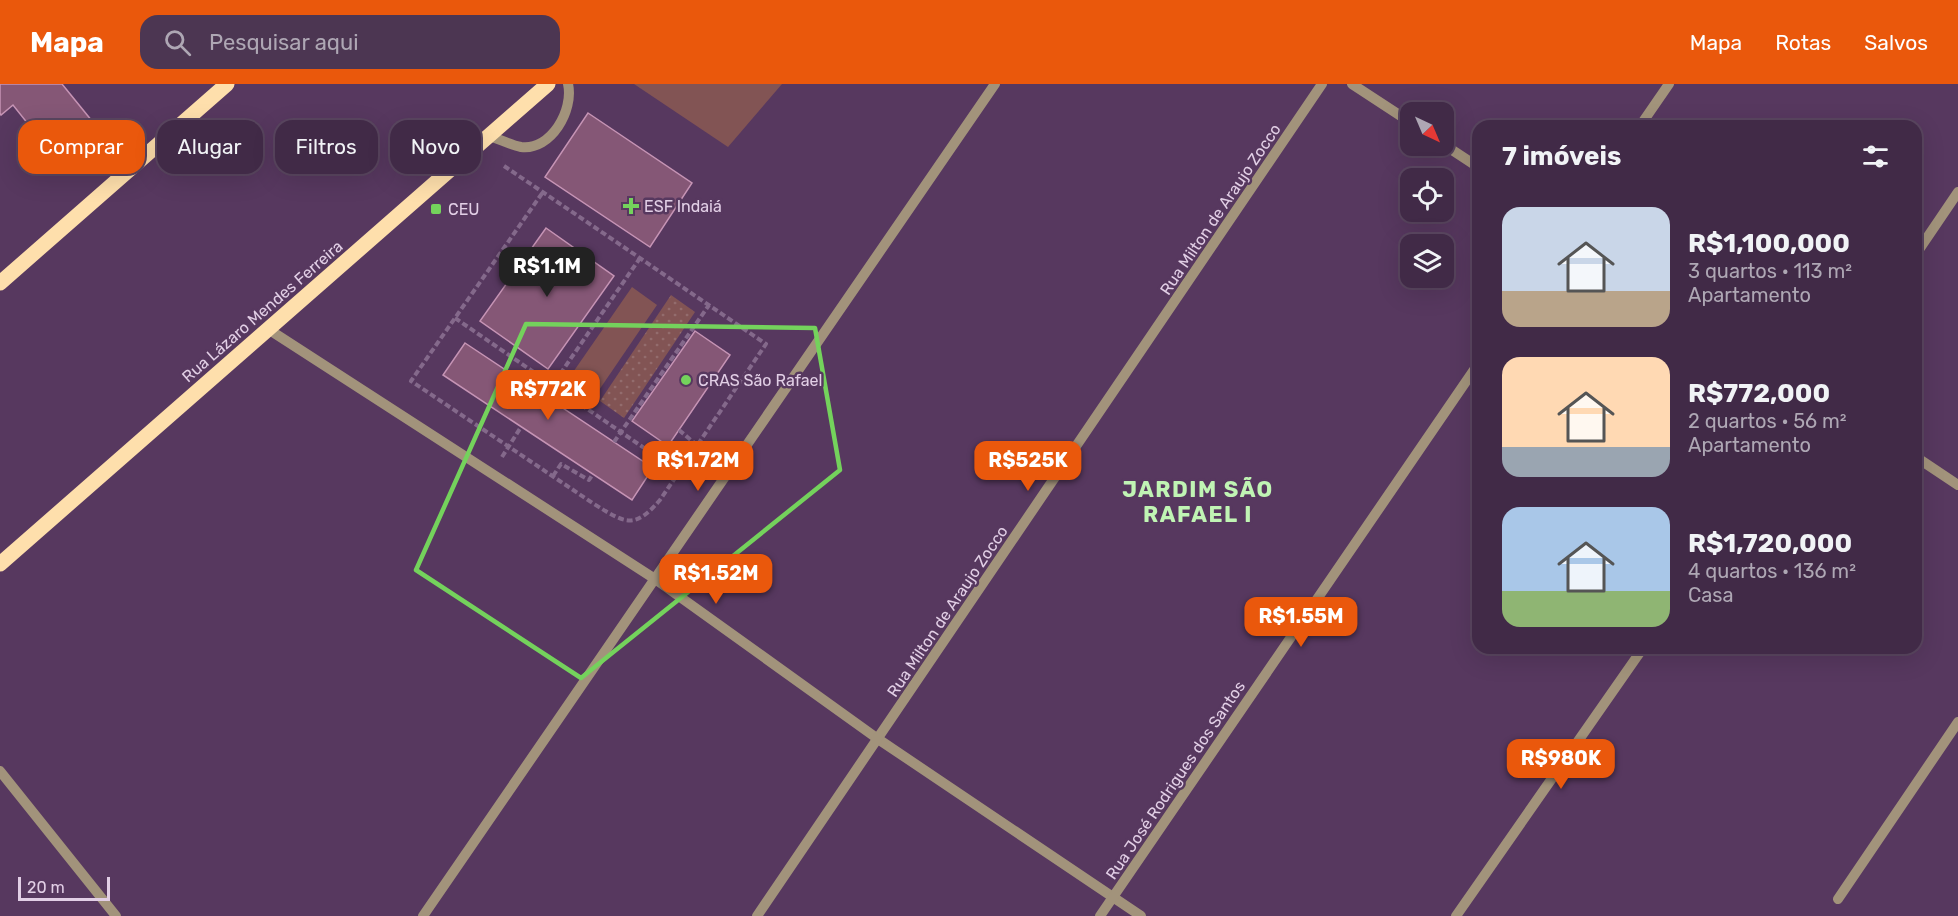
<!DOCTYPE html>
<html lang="pt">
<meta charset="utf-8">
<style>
body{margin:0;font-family:Rubik,sans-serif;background:#4c3652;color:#f1f3f6;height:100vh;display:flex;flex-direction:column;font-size:22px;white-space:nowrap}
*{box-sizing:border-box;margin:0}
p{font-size:20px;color:#aea7b4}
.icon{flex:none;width:33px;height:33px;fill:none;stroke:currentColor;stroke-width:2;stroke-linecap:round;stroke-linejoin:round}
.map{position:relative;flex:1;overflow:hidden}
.sheet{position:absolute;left:1472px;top:36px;width:450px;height:534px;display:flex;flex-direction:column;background:#412a47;border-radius:18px;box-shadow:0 6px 24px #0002,0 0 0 2px #5a4660}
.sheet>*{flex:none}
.banner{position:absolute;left:18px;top:36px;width:570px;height:54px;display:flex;gap:12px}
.needle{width:39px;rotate:136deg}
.tools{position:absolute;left:1400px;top:18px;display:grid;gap:12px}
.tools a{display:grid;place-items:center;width:54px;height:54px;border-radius:12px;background:#412a47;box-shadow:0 6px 24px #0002,0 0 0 2px #5a4660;font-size:30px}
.scale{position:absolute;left:18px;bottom:15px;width:92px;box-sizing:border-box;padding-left:6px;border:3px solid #e2cfe6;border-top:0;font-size:16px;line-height:21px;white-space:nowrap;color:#e2cfe6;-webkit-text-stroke:4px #57385f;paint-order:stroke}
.price{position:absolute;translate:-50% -51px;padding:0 14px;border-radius:12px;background:#ea580c;color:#fff;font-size:20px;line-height:39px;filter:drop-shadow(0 2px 3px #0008)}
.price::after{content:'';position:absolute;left:50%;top:36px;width:18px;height:14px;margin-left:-9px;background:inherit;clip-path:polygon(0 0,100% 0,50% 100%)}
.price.active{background:#222;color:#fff}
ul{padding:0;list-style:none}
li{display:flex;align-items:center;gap:18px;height:150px;padding:0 30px}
li span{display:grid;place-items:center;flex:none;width:168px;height:120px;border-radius:18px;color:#555}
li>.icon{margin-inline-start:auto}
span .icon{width:72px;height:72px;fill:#fffc;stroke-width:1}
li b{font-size:26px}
h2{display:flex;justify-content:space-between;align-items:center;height:72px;padding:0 30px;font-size:26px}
.chip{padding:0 21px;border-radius:18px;background:#412a47;box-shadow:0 6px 24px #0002,0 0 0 2px #5a4660;font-size:21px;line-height:54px}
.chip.active{background:#ea580c;color:#fff}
header{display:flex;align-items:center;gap:36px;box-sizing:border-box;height:84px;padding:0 30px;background:#ea580c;color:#fff}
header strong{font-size:28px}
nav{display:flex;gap:33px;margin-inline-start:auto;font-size:21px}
.search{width:420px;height:54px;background:#4c3652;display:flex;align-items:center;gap:15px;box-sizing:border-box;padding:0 21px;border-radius:18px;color:#aea7b4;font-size:22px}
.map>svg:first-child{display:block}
.park{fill:url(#park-dots)}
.garden{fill:#825454}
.building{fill:#855776;stroke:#c694b5;stroke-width:1.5}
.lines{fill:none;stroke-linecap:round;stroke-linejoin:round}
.path{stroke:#84698b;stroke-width:4;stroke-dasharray:6 3;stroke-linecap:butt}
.minor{stroke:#a2937b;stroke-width:10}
.major{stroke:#fedfac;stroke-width:15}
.marked{fill:none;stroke:#74d25c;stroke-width:4.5;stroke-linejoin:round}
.poi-dot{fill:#74d25c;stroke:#57385f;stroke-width:2}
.labels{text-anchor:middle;stroke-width:5;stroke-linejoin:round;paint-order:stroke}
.poi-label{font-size:16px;fill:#e2cfe6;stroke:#57385f;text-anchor:start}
.street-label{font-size:16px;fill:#e2cfe6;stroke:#57385f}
.district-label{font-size:22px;font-weight:bold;letter-spacing:1.5px;fill:#c0f4b4;stroke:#57385f}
</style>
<header>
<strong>Mapa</strong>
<div class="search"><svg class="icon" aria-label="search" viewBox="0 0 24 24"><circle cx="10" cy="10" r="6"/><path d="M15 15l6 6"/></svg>Pesquisar aqui</div>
<nav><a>Mapa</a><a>Rotas</a><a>Salvos</a></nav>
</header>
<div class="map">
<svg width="1958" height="832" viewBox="0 0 1958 832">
<defs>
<pattern id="park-dots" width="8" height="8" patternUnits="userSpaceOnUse" patternTransform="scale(1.5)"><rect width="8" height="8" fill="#825454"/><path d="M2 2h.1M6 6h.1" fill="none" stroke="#936c6d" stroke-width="1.8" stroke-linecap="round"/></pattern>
</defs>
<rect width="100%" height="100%" fill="#57385f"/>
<polygon class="park" points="671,211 695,228 624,334 600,317"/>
<g class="garden">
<polygon points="634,0 782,0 728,63"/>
<polygon points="632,203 657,221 595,312 569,294"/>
</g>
<g class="building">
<polygon points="0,0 62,0 92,37 52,70 13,21 1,31 0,29"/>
<polygon points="588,29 692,99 650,163 545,93"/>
<polygon points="546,144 614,192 548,285 480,237"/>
<polygon points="695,247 730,271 668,362 632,337"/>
<polygon points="465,259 653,384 632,416 443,291"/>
</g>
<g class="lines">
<g class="path">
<path d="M504,82C592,141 679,201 766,260L660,416C634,446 625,439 594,420L411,297L543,108"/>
<polyline points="455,234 679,388"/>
<polyline points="545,312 640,174"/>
<polyline points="679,346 712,374"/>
<polyline points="614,358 709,221"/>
<polyline points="502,373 521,343"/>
<polyline points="553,392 561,380 589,396 593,390"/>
</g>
<g class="minor">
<polyline points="1352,0 1410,38"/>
<polyline points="1640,42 1669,0"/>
<path d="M489,52C499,55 511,61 521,63C551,67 574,26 568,0"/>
<polyline points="1443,60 1478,83"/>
<polyline points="1916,170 1958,108"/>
<polyline points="268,245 655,495 878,655 1141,832"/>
<polyline points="1916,373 1958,401"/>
<polyline points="0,687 116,832"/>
<polyline points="1838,815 1958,638"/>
<polyline points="423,832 995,0"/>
<polyline points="757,832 1322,0"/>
<polyline points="1100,832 1478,280"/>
<polyline points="1456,832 1643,564"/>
</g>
<g class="major">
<polyline points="0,199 227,0"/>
<polyline points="0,480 548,0"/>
</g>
</g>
<path class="marked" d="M526,240L815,244L840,386L581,594L416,486Z"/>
<g class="poi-dot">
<path d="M628 113h6v6h6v6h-6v6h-6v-6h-6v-6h6z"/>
<rect x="430" y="119" width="12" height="12" rx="3"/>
<circle cx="686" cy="296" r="6"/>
</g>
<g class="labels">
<g class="poi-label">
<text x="644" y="128">ESF Indaiá</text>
<text x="448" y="131">CEU</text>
<text x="698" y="302">CRAS São Rafael</text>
</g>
<g class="street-label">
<text transform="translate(1220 125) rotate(-56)" y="6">Rua Milton de Araujo Zocco</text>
<text transform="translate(262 227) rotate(-41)" y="6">Rua Lázaro Mendes Ferreira</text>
<text transform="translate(947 527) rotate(-56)" y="6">Rua Milton de Araujo Zocco</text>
<text transform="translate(1175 696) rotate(-56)" y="6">Rua José Rodrigues dos Santos</text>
</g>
<g class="district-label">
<text x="1198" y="413">JARDIM SÃO<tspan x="1198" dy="25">RAFAEL I</tspan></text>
</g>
</g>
</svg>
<div class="tools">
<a><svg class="needle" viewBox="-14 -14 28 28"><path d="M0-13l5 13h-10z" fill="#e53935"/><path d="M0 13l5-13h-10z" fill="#aea7b4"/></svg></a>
<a><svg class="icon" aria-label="locate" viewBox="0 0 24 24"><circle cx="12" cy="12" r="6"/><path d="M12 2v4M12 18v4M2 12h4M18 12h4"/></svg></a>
<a><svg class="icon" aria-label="layers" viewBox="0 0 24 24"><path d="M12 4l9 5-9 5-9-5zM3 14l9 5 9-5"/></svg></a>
</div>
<div class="scale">20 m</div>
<b class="price active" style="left:547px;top:214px">R$1.1M</b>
<b class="price" style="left:548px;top:337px">R$772K</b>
<b class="price" style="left:698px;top:408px">R$1.72M</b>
<b class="price" style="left:1028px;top:408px">R$525K</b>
<b class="price" style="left:716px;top:521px">R$1.52M</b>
<b class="price" style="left:1301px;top:564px">R$1.55M</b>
<b class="price" style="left:1561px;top:706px">R$980K</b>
<div class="banner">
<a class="chip active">Comprar</a>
<a class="chip">Alugar</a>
<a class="chip">Filtros</a>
<a class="chip">Novo</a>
</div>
<section class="sheet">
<h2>7 imóveis<svg class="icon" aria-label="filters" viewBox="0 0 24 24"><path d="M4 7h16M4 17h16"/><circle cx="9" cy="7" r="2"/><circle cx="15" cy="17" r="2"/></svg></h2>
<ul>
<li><span style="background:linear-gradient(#c9d6e8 70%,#b9a48a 0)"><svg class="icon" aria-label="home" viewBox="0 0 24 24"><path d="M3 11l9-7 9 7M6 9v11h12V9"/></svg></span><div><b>R$1,100,000</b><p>3 quartos · 113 m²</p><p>Apartamento</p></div></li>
<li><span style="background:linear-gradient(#ffd9b3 75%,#9aa5b1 0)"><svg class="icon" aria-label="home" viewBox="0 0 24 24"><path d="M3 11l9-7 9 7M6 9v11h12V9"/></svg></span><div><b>R$772,000</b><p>2 quartos · 56 m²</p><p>Apartamento</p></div></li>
<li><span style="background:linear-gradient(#a9c7e8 70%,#8fb573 0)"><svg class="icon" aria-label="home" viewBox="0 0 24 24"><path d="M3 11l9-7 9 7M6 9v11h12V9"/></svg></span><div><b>R$1,720,000</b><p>4 quartos · 136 m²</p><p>Casa</p></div></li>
</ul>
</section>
</div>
